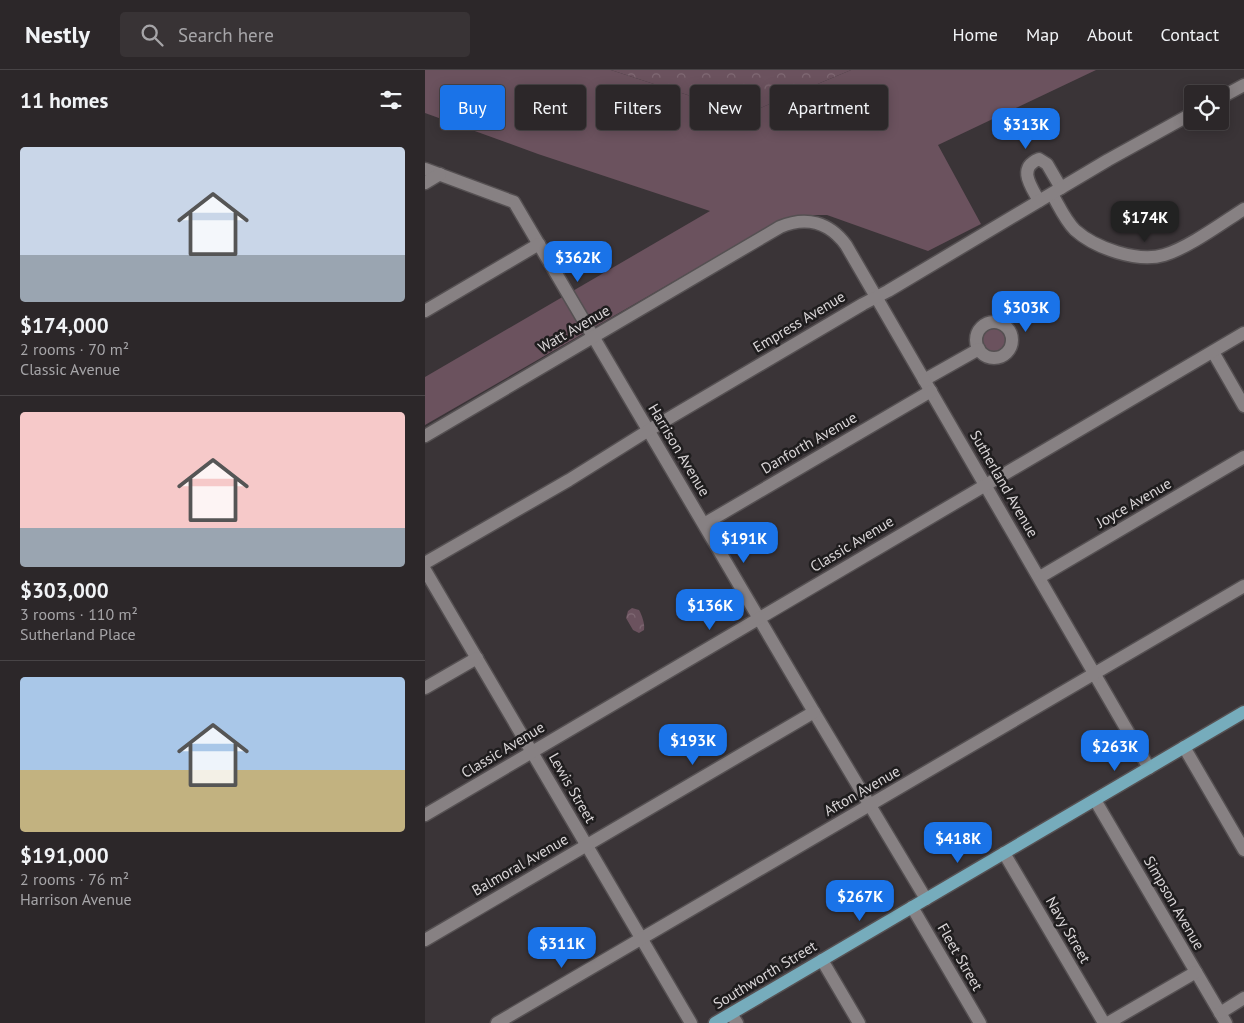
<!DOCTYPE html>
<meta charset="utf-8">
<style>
body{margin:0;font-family:"PT Sans",sans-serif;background:#383335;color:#f1f3f6;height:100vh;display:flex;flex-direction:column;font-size:19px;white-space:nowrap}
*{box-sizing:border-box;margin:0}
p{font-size:16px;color:#a6a5a8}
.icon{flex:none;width:28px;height:28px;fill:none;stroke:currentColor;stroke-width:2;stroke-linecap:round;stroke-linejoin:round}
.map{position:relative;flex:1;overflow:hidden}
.side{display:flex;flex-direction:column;background:#2c2729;width:425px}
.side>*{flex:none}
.banner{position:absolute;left:15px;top:15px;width:475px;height:45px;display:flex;gap:10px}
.buttons{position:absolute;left:759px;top:15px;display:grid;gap:10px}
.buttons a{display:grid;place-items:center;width:45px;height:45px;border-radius:5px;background:#2c2729;box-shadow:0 2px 12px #0003,0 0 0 1px #484446;font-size:25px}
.price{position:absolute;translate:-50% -42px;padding:0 11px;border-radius:10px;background:#1a73e8;color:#fff;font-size:16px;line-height:32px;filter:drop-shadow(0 1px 2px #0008)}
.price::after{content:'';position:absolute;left:50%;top:30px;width:15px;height:11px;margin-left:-8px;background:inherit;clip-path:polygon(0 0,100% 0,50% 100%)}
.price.on{background:#222;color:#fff}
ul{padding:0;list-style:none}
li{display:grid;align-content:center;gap:10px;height:265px;padding:0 20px}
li+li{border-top:1px solid #484446}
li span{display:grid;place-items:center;height:155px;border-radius:5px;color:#555}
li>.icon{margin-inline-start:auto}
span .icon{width:90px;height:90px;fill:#fffc;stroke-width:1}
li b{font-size:21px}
h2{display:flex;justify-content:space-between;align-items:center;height:60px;padding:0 20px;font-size:21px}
.tag{padding:0 18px;border-radius:5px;background:#2c2729;box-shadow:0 2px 12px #0003,0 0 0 1px #484446;font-size:18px;line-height:45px}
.tag.on{background:#1a73e8;color:#fff}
header{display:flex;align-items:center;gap:30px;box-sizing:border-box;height:70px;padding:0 25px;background:#2c2729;border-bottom:1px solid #484446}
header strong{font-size:24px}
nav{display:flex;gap:28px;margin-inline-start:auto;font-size:18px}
.search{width:350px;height:45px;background:#383335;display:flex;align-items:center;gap:12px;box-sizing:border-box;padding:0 18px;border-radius:5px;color:#a6a5a8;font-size:19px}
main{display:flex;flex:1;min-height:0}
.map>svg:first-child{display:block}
.grass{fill:#6b525e}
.forest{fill:url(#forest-crowns)}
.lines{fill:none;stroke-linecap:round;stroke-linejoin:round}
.minor-casing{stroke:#555052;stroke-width:15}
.major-casing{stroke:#555052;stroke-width:15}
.minor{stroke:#878183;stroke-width:12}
.major{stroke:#76acbc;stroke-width:12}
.labels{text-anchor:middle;stroke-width:5;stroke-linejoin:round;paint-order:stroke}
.street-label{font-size:15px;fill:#d9d5d7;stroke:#1f1d1e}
</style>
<header>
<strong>Nestly</strong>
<div class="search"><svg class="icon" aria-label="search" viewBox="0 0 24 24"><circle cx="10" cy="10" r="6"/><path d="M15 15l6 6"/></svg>Search here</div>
<nav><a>Home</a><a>Map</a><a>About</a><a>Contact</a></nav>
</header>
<main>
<section class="side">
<h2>11 homes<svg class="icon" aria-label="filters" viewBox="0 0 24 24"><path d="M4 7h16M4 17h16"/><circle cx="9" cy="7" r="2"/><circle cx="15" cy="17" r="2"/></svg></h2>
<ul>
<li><span style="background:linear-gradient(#c9d6e8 70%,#9aa5b1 0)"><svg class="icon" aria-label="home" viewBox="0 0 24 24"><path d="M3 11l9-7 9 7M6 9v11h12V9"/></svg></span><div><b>$174,000</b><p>2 rooms · 70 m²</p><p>Classic Avenue</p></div></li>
<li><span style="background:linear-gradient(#f6c9c9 75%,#9aa5b1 0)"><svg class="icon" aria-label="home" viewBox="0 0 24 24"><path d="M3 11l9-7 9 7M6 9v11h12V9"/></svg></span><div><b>$303,000</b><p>3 rooms · 110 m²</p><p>Sutherland Place</p></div></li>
<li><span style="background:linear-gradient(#a9c7e8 60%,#c2b280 0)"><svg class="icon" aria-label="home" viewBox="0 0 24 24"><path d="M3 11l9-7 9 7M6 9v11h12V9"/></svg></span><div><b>$191,000</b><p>2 rooms · 76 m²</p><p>Harrison Avenue</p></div></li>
</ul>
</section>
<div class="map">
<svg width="819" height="953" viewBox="0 0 819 953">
<defs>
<pattern id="forest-crowns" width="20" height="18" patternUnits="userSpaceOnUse" patternTransform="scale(1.25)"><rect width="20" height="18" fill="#6b525e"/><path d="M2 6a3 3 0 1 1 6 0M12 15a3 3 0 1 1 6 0" fill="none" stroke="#806a74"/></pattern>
</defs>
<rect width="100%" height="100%" fill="#3a3437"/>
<g class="grass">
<polygon points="0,0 186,0 321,44 426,0 671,0 513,75 556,154 503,181 402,145 374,145 355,150 0,355 0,307 285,141 113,84 0,43"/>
<circle cx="569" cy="270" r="13"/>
</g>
<g class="forest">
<polygon points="186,0 426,0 321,44"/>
<path d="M207,538L214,540C217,545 220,554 219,560L214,563L208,560L201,548L203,541Z"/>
</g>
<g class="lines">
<g class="minor-casing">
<g id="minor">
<polyline points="795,28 819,15"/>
<polyline points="0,99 89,132 389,642 501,829"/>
<polyline points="0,113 15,104"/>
<path d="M627,124C634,136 640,150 650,160C670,178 713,193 739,185C763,178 797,153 819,139"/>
<path d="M614,131C606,116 592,98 614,89L622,94L636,118"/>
<polyline points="0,241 114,174"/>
<circle cx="569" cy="270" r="18"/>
<polyline points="788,282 819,336"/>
<polyline points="499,310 554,279"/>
<path d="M0,366L355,157C381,146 404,152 421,175L724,698"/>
<polyline points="279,454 506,321"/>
<polyline points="0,493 144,410 224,360 438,234 463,221 683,90 768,43"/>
<polyline points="0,500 266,953"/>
<polyline points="615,507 819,387"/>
<polyline points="0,618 52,588"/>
<polyline points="759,677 819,780"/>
<polyline points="670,730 801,953"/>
<polyline points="0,745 819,263"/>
<polyline points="579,783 679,953"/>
<polyline points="487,837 555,953"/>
<polyline points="0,870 389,642"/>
<polyline points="397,890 434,953"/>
<polyline points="795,943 819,928"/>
<polyline points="306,944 312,953"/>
<polyline points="72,953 819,516"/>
<polyline points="683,953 771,902"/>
</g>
</g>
<g class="major-casing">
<polyline id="major" points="290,953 819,642"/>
</g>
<use href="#minor" class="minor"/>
<use href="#major" class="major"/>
</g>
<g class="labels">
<g class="street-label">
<text transform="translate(374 252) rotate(-31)" y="5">Empress Avenue</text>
<text transform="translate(149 259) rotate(-30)" y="5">Watt Avenue</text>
<text transform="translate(384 373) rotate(-30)" y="5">Danforth Avenue</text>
<text transform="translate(254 380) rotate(59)" y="5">Harrison Avenue</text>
<text transform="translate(579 414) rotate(60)" y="5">Sutherland Avenue</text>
<text transform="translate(709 433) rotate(-30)" y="5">Joyce Avenue</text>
<text transform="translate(427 474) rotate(-31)" y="5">Classic Avenue</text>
<text transform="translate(78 680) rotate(-31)" y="5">Classic Avenue</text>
<text transform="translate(147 718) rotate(60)" y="5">Lewis Street</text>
<text transform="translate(437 721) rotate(-30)" y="5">Afton Avenue</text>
<text transform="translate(95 795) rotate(-30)" y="5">Balmoral Avenue</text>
<text transform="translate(749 833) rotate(60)" y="5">Simpson Avenue</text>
<text transform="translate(643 860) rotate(60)" y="5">Navy Street</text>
<text transform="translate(535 887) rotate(60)" y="5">Fleet Street</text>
<text transform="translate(340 905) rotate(-31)" y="5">Southworth Street</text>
</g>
</g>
</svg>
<div class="buttons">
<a><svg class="icon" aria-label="locate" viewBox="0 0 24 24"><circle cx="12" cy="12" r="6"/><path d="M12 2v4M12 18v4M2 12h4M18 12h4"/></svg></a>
</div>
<b class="price" style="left:601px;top:80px">$313K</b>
<b class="price on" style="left:720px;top:173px">$174K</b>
<b class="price" style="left:153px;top:213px">$362K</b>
<b class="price" style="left:601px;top:263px">$303K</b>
<b class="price" style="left:319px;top:494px">$191K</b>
<b class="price" style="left:285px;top:561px">$136K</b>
<b class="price" style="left:268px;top:696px">$193K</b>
<b class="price" style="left:690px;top:702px">$263K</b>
<b class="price" style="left:533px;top:794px">$418K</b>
<b class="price" style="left:435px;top:852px">$267K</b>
<b class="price" style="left:137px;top:899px">$311K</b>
<div class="banner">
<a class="tag on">Buy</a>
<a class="tag">Rent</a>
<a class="tag">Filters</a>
<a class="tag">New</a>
<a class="tag">Apartment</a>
</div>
</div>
</main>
